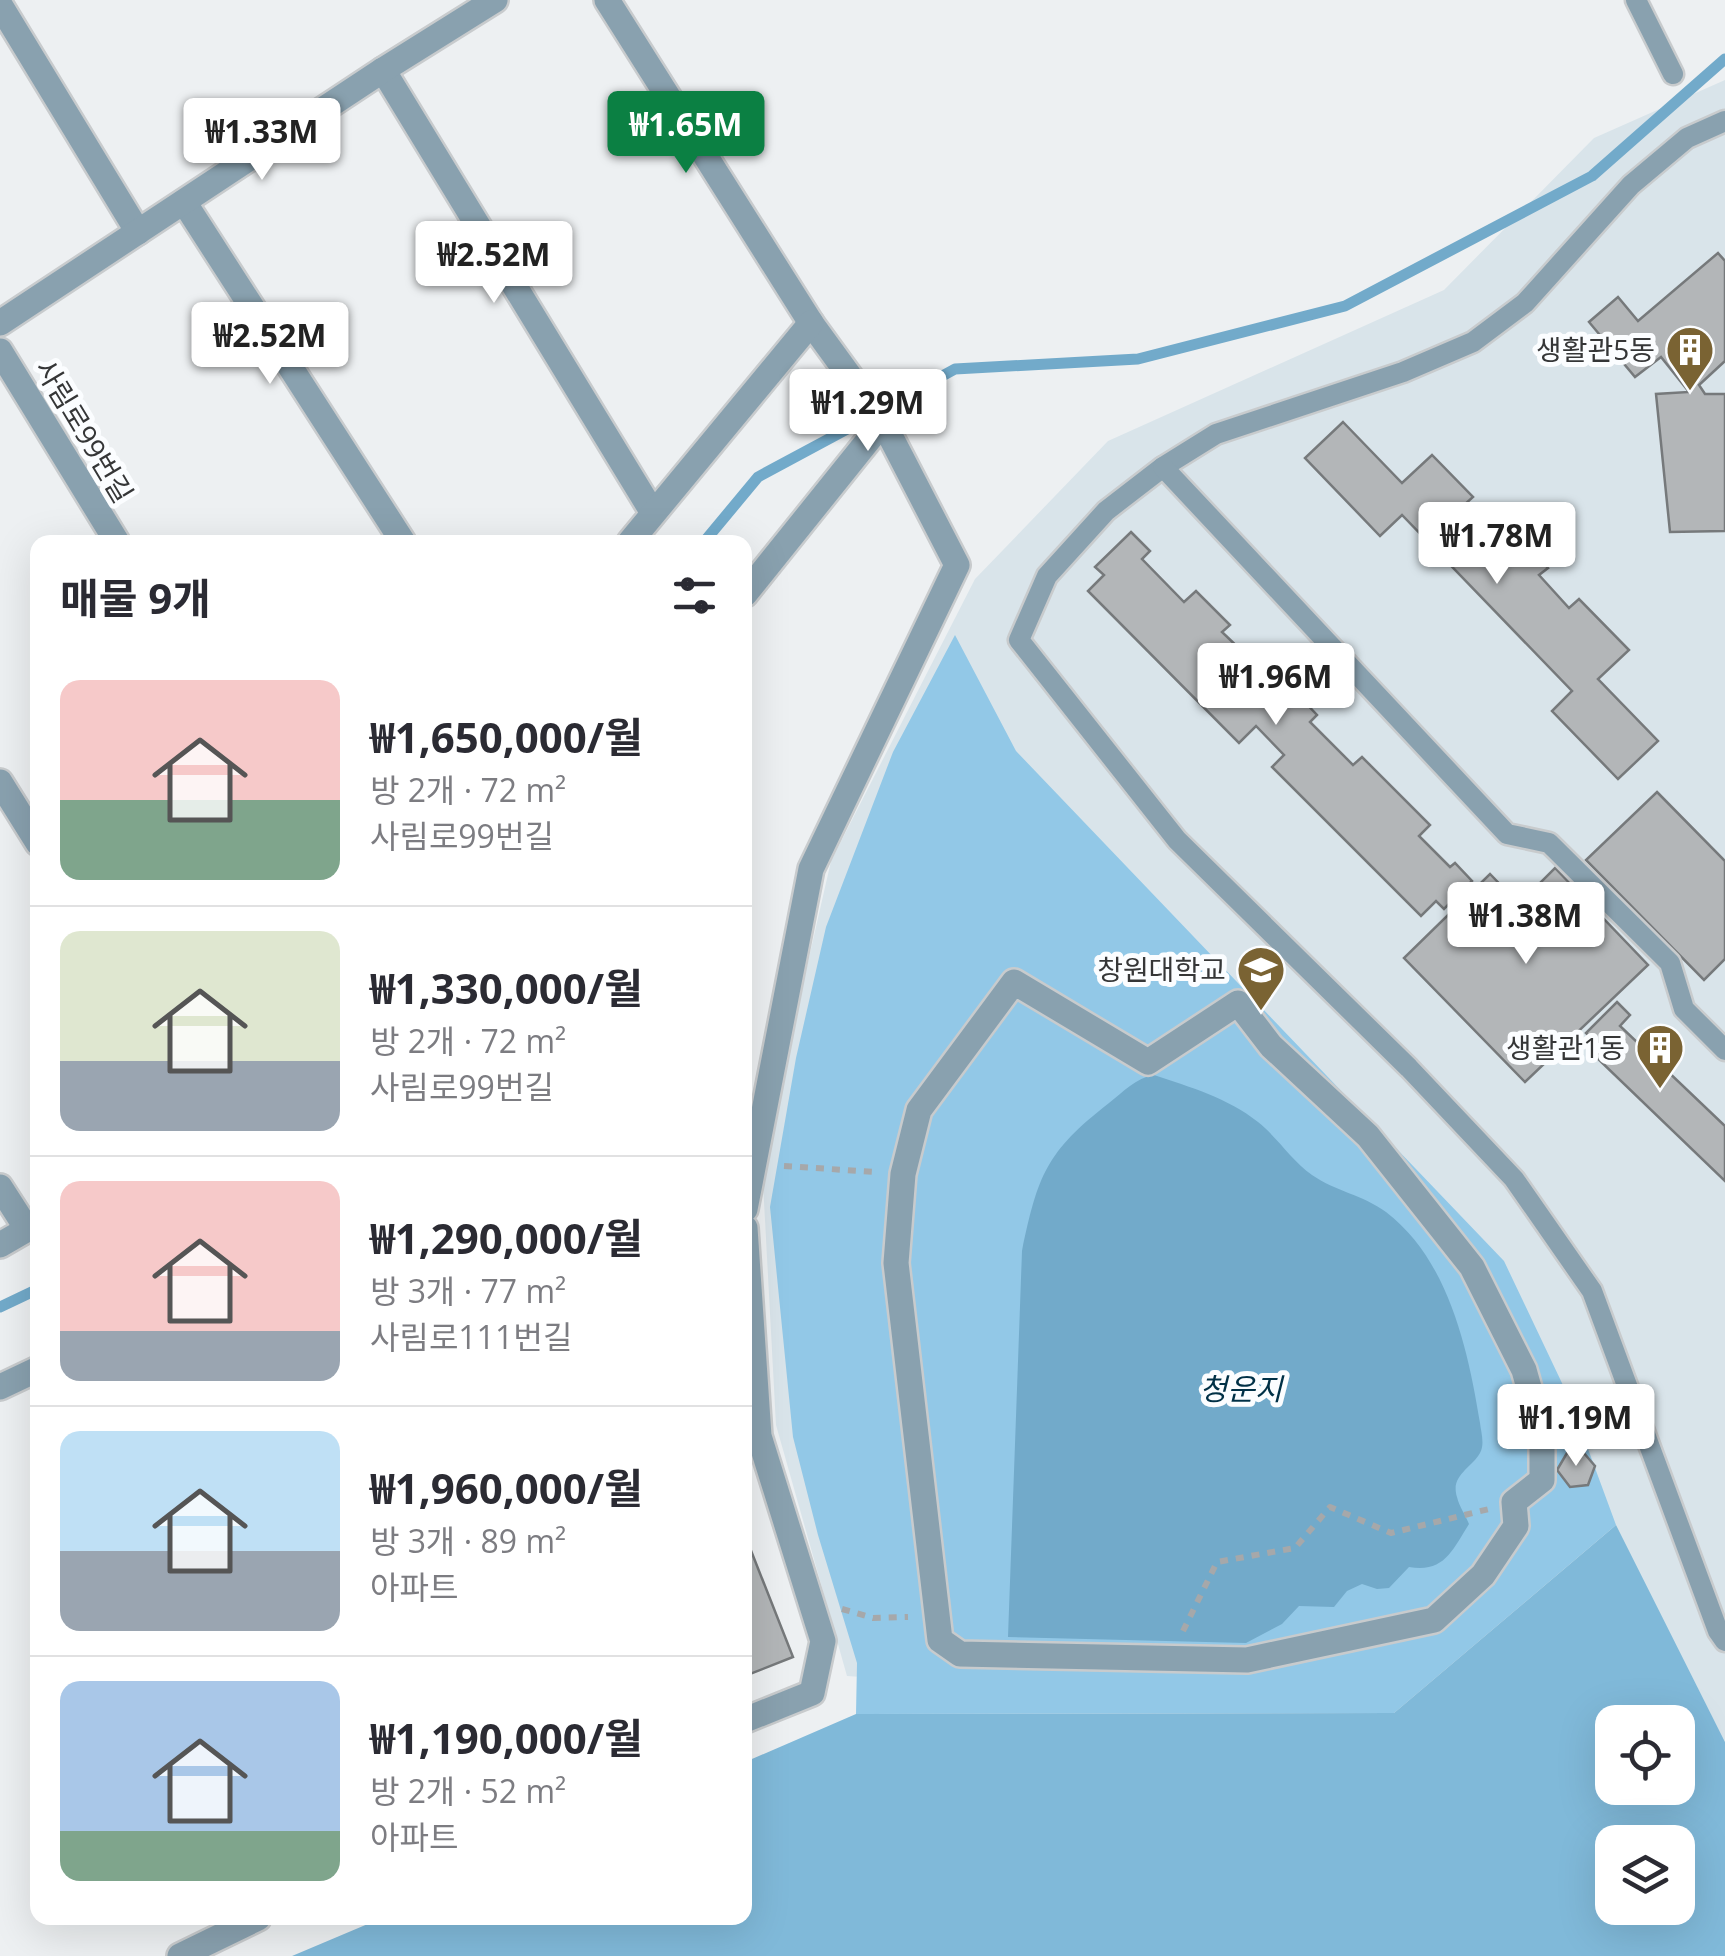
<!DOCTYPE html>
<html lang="ko">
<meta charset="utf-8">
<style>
body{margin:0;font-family:"Open Sans","Noto Sans KR",sans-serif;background:#f7f7f7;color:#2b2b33;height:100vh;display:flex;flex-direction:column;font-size:38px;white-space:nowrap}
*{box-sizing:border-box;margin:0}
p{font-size:32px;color:#7c7c81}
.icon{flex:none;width:55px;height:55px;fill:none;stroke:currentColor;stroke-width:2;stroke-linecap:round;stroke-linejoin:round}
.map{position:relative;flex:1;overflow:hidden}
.drawer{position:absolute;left:30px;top:535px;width:722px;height:1390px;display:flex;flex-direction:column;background:#fff;border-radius:20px;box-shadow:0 10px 40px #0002}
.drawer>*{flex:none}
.buttons{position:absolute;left:1595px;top:1705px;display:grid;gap:20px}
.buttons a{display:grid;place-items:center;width:100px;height:100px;border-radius:20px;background:#fff;box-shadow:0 10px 40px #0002;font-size:50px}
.price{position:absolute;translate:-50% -85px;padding:0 22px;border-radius:10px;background:#fff;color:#222;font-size:32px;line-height:65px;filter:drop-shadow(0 2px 5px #0008)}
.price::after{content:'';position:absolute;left:50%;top:60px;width:30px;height:22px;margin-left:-15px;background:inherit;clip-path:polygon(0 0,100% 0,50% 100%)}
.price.active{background:#0b8043;color:#fff}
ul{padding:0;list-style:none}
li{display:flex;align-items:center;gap:30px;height:250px;padding:0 30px}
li+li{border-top:2px solid #e1e1e2}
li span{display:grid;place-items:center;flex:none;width:280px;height:200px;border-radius:20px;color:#555}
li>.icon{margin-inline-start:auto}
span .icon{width:120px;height:120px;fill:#fffc;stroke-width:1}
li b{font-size:42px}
h2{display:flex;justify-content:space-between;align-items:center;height:120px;padding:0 30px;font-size:42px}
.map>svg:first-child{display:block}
.built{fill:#d9e4ea}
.green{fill:#92c8e7}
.forest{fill:#80b9d9;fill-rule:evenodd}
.water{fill:#72aaca}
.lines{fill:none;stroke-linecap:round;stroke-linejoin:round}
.stream{stroke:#72aaca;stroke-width:11}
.building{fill:#b3b6b8;stroke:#76797b;stroke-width:2.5}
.service-casing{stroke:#c8cbcd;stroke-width:25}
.pedestrian-casing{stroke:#c8cbcd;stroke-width:30}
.minor-casing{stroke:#c8cbcd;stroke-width:30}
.path{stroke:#a6a8aa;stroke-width:6;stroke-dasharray:8 8;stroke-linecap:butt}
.service{stroke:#89a1af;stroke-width:20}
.pedestrian{stroke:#89a1af;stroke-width:25}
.minor{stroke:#89a1af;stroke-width:25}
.labels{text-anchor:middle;stroke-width:10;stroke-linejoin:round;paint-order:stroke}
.poi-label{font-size:28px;fill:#353637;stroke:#fbfdff;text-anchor:end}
.street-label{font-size:28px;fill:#353637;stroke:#fbfdff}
.water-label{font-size:30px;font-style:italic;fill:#003046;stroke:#fbfdff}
</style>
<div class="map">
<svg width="1725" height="1956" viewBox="0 0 1725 1956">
<rect width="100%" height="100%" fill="#edf0f2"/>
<polygon class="built" points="1725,80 1725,1742 1615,1525 1394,1713 847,1676 776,1425 762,1164 831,861 975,579 1108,441 1444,290 1594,138"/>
<polygon class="green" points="955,635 1016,751 1504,1261 1570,1400 1616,1525 1394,1713 856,1714 857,1663 818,1535 793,1437 770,1207 796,1058 826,927 893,752"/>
<path class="forest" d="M1616,1525L1725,1742V1956H292L382,1918H745V1762L856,1714L1394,1713ZM1612,1722H1678V1788H1612ZM1612,1842H1678V1908H1612Z"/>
<path class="water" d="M1154,1075C1190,1087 1228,1098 1258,1122C1278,1138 1291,1160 1312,1175C1335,1191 1363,1195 1386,1212C1449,1260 1468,1350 1480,1423C1481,1432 1485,1444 1480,1453C1472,1468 1450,1475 1457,1497C1459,1506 1466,1516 1469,1524C1452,1551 1444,1573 1409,1567L1389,1588L1377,1589L1362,1584L1347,1591L1334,1607L1299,1606L1282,1624L1246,1643L1008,1637L1022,1251C1038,1175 1046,1152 1109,1103C1123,1092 1136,1078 1154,1075Z"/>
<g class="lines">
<g class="stream">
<polyline points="902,398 955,369 1138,359 1345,306 1592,176 1725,59"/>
<polyline points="704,542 758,477 851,427"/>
<polyline points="0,1307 38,1289"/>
</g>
</g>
<g class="building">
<polygon points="1718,253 1725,261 1725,361 1699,385 1705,394 1725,394 1725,531 1670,532 1656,394 1689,392 1661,357 1635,377 1589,322 1618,297 1638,321"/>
<polygon points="1343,422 1402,483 1432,455 1473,497 1464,505 1505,548 1517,536 1548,568 1539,575 1569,608 1579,599 1629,650 1598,679 1658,741 1618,779 1552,711 1572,691 1402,515 1380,536 1305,458"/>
<polygon points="1131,532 1150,551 1142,559 1184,602 1196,591 1230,625 1222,632 1244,653 1235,661 1284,709 1298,695 1317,715 1310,722 1353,765 1362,757 1430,825 1419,836 1450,867 1455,863 1472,881 1444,909 1436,901 1421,916 1272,767 1284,755 1256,726 1239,743 1088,591 1104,575 1095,567"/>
<polygon points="1657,792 1725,861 1725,959 1704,980 1586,860"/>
<polygon points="1555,868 1648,965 1525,1082 1404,958 1490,874 1519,904"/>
<polygon points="1617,1002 1630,1015 1620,1026 1725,1126 1725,1181 1595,1056 1602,1049 1586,1033"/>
<polygon points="1583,1452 1595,1466 1588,1485 1570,1487 1557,1470 1567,1453"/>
<polygon points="748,1543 793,1657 745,1676 745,1544"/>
</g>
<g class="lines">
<g class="service-casing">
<g id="service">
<polyline points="1636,0 1673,74"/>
<polyline points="1725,121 1687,138 1631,185 1525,303 1473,342 1403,372 1216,434 1163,467 1106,511 1047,576 1019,640 1177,840 1409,1068 1514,1179 1592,1291 1718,1631 1725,1641"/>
<polyline points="1163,467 1507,834 1549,843 1670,963 1684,1009 1725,1050"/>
</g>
</g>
<g class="pedestrian-casing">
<polygon id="pedestrian" points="1014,982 1148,1062 1238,1003 1271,1046 1368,1136 1472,1267 1524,1370 1542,1434 1542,1480 1514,1502 1516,1526 1483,1575 1434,1620 1247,1660 960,1654 940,1640 896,1263 903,1174 919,1110"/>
</g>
<g class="minor-casing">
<g id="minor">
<polyline points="607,0 811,323 883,422 957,565 811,869 745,1209"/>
<polyline points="0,5 138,232"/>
<polyline points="383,70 653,513"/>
<polyline points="184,202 403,542"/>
<polyline points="0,323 383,70 495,0"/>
<polyline points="0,351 117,542"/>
<polyline points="630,542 811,323"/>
<polyline points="745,594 883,422"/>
<polyline points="0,782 38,843"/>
<polyline points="0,1187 27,1229"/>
<polyline points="745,1228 759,1436 823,1641 812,1693 745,1720"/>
<polyline points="0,1245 38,1223"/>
<polyline points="0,1387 38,1369"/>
<polyline points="180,1956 258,1918"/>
</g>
</g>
<g class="path">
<polyline points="784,1166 876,1172"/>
<polyline points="842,1609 873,1618 908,1617"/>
<polyline points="1183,1631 1217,1562 1295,1548 1330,1507 1391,1533 1489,1509"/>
</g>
<use href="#service" class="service"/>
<use href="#pedestrian" class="pedestrian"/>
<use href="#minor" class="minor"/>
</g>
<defs>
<g id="building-pin" transform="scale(2.5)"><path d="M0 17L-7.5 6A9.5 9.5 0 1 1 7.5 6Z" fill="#7a6333" stroke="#fbfdff"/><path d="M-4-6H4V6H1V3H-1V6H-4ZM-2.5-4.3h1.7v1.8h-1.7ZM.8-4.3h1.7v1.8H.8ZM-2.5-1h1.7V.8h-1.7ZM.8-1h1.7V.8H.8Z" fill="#fff"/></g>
<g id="university-pin" transform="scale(2.5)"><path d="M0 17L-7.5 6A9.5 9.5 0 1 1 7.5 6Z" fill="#7a6333" stroke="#fbfdff"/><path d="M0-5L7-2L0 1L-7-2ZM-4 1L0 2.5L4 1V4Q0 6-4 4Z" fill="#fff"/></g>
</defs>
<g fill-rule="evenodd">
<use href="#building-pin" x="1690" y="350"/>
<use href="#university-pin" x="1261" y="970"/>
<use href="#building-pin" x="1660" y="1048"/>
</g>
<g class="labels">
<g class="poi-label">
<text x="1655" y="360">생활관5동</text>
<text x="1226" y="980">창원대학교</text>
<text x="1625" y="1058">생활관1동</text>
</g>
<g class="street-label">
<text transform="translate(84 431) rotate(59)" y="10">사림로99번길</text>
</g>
<g class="water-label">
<text x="1241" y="1400">청운지</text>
</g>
</g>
</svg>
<div class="buttons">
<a><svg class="icon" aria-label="locate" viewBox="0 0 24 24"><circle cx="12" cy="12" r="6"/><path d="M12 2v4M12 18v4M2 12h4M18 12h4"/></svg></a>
<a><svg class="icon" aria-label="layers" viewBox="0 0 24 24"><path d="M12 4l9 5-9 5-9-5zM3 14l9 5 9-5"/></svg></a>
</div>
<b class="price active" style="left:686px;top:176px">₩1.65M</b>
<b class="price" style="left:262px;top:183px">₩1.33M</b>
<b class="price" style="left:494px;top:306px">₩2.52M</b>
<b class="price" style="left:270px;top:387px">₩2.52M</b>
<b class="price" style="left:868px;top:454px">₩1.29M</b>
<b class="price" style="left:1497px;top:587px">₩1.78M</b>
<b class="price" style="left:1276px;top:728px">₩1.96M</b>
<b class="price" style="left:1526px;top:967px">₩1.38M</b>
<b class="price" style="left:1576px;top:1469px">₩1.19M</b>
<section class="drawer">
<h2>매물 9개<svg class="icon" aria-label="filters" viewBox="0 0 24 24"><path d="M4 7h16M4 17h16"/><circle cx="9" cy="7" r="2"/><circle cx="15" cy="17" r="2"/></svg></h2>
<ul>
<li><span style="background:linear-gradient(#f6c9c9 60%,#7fa58c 0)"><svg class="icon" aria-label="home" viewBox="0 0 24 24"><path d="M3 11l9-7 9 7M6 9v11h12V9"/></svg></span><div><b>₩1,650,000/월</b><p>방 2개 · 72 m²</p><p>사림로99번길</p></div></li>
<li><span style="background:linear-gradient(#dfe7d0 65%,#9aa5b1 0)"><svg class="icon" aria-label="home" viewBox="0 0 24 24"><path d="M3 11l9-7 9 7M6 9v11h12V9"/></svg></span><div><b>₩1,330,000/월</b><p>방 2개 · 72 m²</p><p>사림로99번길</p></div></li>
<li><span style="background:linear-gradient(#f6c9c9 75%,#9aa5b1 0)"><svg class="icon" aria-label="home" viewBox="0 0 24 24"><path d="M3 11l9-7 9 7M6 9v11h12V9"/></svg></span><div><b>₩1,290,000/월</b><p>방 3개 · 77 m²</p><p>사림로111번길</p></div></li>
<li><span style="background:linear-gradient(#bfe0f5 60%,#9aa5b1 0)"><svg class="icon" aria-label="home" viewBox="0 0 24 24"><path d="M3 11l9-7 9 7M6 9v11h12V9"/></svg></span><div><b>₩1,960,000/월</b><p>방 3개 · 89 m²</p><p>아파트</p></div></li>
<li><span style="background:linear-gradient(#a9c7e8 75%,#7fa58c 0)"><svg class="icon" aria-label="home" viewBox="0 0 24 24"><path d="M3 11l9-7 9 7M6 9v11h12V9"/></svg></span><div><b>₩1,190,000/월</b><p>방 2개 · 52 m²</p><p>아파트</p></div></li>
</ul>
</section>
</div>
